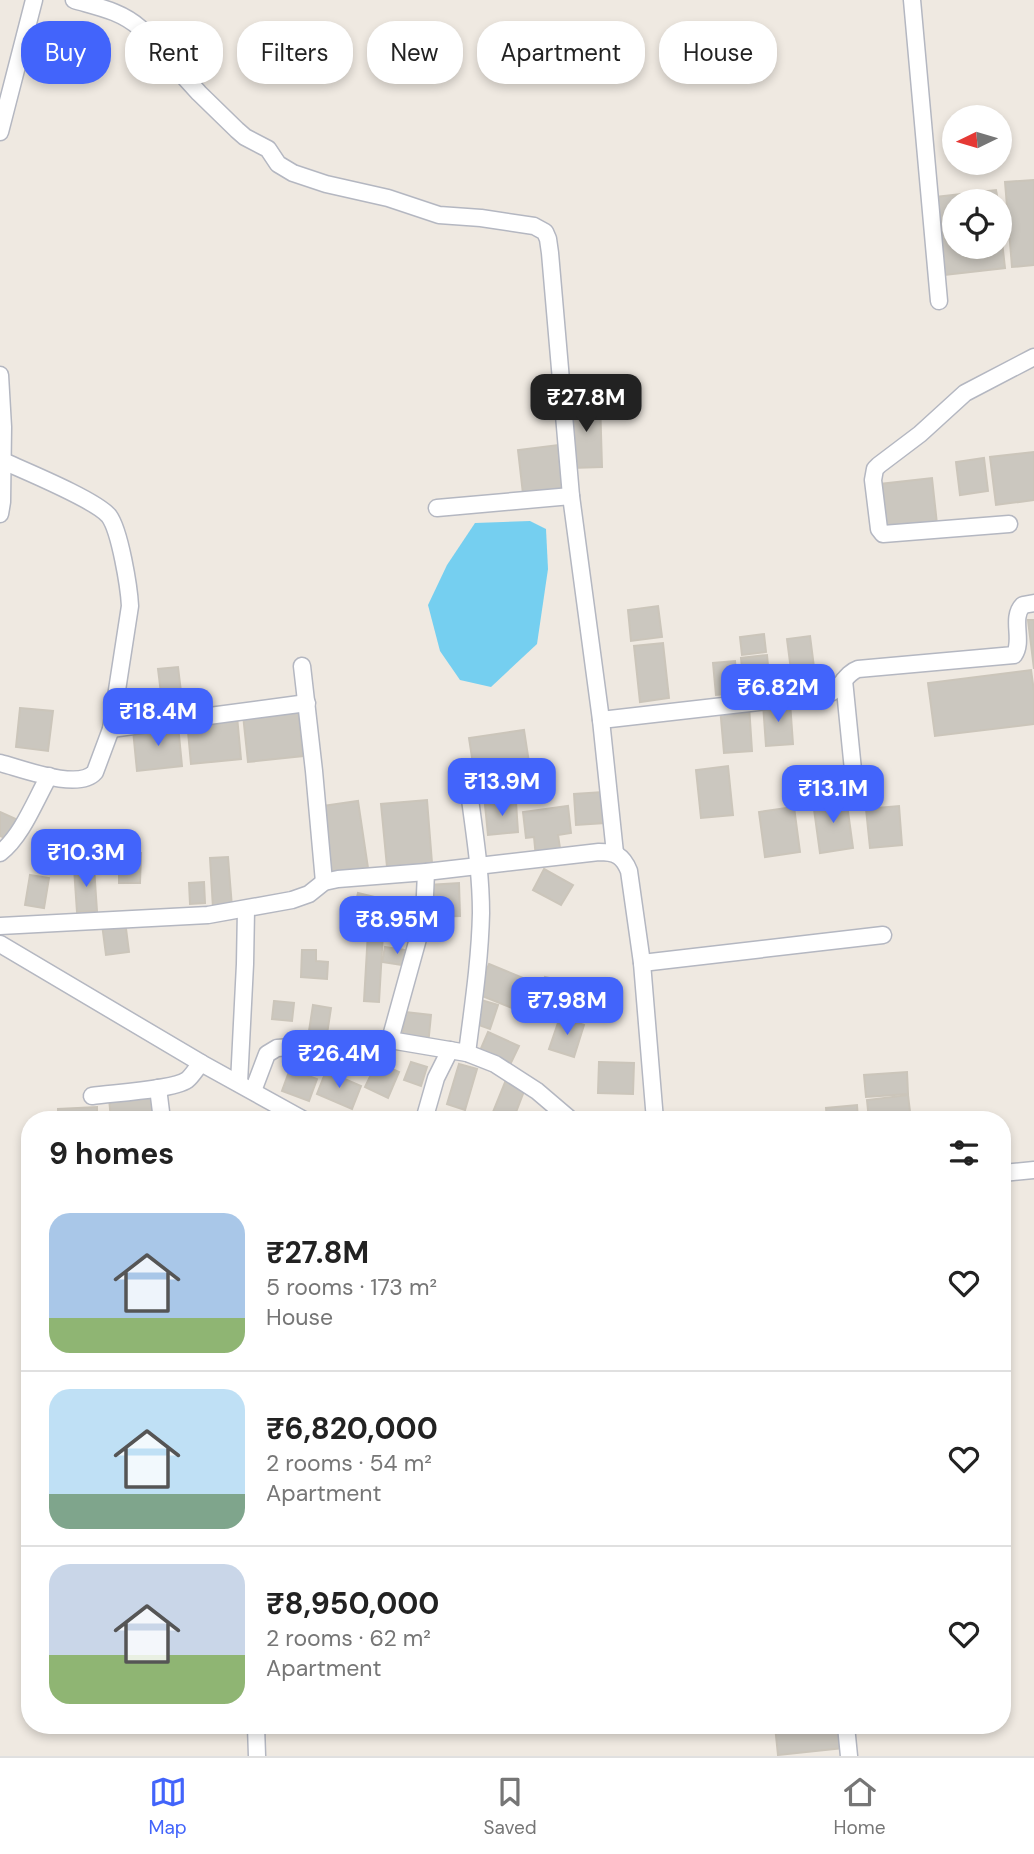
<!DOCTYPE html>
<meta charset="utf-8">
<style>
body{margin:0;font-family:"DM Sans",sans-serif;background:#f6f6f6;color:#222;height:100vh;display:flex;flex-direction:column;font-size:26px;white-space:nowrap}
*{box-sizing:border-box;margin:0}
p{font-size:23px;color:#767676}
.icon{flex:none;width:38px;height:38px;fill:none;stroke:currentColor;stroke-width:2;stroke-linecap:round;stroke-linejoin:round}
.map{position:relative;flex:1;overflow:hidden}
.details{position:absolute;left:21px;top:1111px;width:990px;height:623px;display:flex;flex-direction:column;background:#fff;border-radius:28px;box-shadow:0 4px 10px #0003}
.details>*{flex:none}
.hud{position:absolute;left:21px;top:21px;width:992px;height:63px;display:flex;gap:14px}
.needle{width:46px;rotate:265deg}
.buttons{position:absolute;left:942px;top:105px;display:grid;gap:14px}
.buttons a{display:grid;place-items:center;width:70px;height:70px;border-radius:50%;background:#fff;box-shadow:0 4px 10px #0003;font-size:35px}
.price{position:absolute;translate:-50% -60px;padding:0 16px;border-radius:14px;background:#4264fb;color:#fff;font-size:23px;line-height:46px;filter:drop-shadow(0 2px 4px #0008)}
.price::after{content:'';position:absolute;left:50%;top:42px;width:21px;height:16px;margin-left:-10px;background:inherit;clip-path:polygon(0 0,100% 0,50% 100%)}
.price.selected{background:#222;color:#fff}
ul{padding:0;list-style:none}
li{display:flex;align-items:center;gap:21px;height:175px;padding:0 28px}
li+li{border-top:2px solid #e0e0e0}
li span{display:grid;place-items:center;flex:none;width:196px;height:140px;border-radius:21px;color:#555}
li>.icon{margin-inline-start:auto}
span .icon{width:84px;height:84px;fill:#fffc;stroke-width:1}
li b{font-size:30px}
h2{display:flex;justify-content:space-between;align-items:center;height:84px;padding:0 28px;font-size:30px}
.tag{padding:0 24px;border-radius:28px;background:#fff;box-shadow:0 4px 10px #0003;font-size:24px;line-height:63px}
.tag.selected{background:#4264fb;color:#fff}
.tabs{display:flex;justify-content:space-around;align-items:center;height:98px;border-top:2px solid #e0e0e0;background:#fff;font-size:19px;color:#767676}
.tabs a{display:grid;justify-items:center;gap:4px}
.tabs .selected{color:#4264fb}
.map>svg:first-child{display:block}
.water{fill:#75cff0}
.building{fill:#cbc7bf;stroke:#cbc5ba;stroke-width:2}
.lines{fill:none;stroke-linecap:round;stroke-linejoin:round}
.street-casing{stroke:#b4b7c1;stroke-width:19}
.street{stroke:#fff;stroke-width:16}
</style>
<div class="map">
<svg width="1034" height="1756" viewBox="0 0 1034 1756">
<rect width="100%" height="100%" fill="#efe9e1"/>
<polygon class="water" points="530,521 546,529 548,569 537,644 491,687 460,680 440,651 428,605 447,565 475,523"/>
<g class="building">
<polygon points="1034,180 1034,265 1012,267 1005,182"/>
<polygon points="996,190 998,201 954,201 954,247 999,247 999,215 1005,268 945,275 936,197"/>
<polygon points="600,400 602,467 571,468 570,401"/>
<polygon points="558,445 563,489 523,494 518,450"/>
<polygon points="1034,452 1034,500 996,505 990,457"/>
<polygon points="984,458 988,491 960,495 956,462"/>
<polygon points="932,478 937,524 885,530 880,484"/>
<polygon points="658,606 662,637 631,641 628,610"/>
<polygon points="1028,620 1034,620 1034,669"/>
<polygon points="764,634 766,652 742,655 740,637"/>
<polygon points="810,636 816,683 793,686 787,639"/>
<polygon points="663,643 669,698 640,702 634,646"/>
<polygon points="767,655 770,687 744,689 741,658"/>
<polygon points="735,661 738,693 716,695 713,663"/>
<polygon points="178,667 183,708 163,710 158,669"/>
<polygon points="1031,670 1034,691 1034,724 935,736 928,683"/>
<polygon points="790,702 793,744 766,746 763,704"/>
<polygon points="749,705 752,751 724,753 720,707"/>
<polygon points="20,708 53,711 48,751 16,747"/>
<polygon points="298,710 303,756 248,762 243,715"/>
<polygon points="237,716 241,759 191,764 187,721"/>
<polygon points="178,725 182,766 137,771 133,730"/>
<polygon points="524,730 530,769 475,777 469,738"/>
<polygon points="728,766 733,815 701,818 696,770"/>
<polygon points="532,772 535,792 500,796 500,800 494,801 492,788 480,789 479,779"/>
<polygon points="603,792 605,823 576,825 574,794"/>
<polygon points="846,797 853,848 820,853 813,802"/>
<polygon points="427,800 432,863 387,867 381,804"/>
<polygon points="358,801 368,868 331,874 322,806"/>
<polygon points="516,802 518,832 488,835 485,805"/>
<polygon points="568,806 571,833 558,835 561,855 536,858 534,837 526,838 523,812"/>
<polygon points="899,806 902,845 870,848 866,809"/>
<polygon points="794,807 800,852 765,857 759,812"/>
<polygon points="0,812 18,820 10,840 0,836"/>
<polygon points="119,853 141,853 140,883 119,883"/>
<polygon points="228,857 232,907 213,908 210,858"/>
<polygon points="94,867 97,911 77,912 74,868"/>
<polygon points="544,869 573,885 561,905 533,890"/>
<polygon points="30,875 49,878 44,908 25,905"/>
<polygon points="204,882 205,903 190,904 189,883"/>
<polygon points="459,883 460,916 429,917 428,885"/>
<polygon points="358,893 387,900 380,929 351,922"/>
<polygon points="125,921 129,952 106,955 102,924"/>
<polygon points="368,932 383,933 379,1002 364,1001"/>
<polygon points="385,947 412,951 409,966 382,962"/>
<polygon points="302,950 316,950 316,961 328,962 327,979 301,977"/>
<polygon points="489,964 528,980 517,1010 477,994"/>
<polygon points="545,977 581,985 575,1005 536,1000"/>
<polygon points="481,1000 498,1005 490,1029 473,1023"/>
<polygon points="274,1001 294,1003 292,1021 272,1019"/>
<polygon points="313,1005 331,1008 327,1034 309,1031"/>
<polygon points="405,1012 431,1015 428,1045 402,1041"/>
<polygon points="560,1017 584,1025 574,1057 549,1049"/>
<polygon points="488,1032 519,1046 509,1067 479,1053"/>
<polygon points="377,1062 399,1072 388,1098 365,1087"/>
<polygon points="411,1062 427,1067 421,1086 404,1080"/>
<polygon points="599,1062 634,1063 633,1094 598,1093"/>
<polygon points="459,1064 477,1069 465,1110 447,1104"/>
<polygon points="290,1069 317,1079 309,1101 282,1091"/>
<polygon points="326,1071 361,1086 352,1109 317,1094"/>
<polygon points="907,1072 908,1094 866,1097 864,1075"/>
<polygon points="508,1075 526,1086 513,1120 499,1120 491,1117"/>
<polygon points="152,1095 153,1120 111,1120 109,1098"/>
<polygon points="908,1095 911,1120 869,1120 867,1100"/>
<polygon points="857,1105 858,1120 827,1120 826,1108"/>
<polygon points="97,1107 97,1120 58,1120 58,1109"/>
<polygon points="775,1726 841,1726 843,1748 778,1755"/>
</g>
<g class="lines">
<g class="street-casing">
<g id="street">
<path d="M74,0C98,7 121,11 140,28L199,93L237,130L245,137L268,149L278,164L293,173L326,184L388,198L439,215L481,218L534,226L545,232L548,239L550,253L571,496L601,720L615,853"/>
<polyline points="912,0 939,301"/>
<polyline points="0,132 34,0"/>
<polyline points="0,375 3,427 2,502 0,514"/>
<polyline points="437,508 571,496"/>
<polyline points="1009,524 883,534 879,529 873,480 875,469 879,465 920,434 965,393 1034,357"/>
<polyline points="302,666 314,771 324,882"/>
<polyline points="844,680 855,790"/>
<path d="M601,720L828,694C842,689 844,674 858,669L1014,655C1024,641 1010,618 1023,605L1034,603"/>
<polyline points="111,729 307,703"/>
<path d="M0,763C23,769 79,791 95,772L111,729L130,606C129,587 120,531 109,516C96,500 25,471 3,461"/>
<path d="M0,853C22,836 35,801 49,776"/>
<path d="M0,926L208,915L292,900L309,894L324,882L338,879L426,872L599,852C616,852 623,856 629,871L642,963L655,1120"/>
<polyline points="0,944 201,1063 304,1120"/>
<polyline points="642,963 883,935"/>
<polyline points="390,1040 424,917 426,872"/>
<path d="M467,1053C473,1006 480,960 481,913C481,874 475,837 470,799"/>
<polyline points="239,1083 245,964 246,909"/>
<polyline points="158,1088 162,1120"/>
<polyline points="253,1091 267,1054 277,1048 390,1040 467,1053 495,1064 537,1091 571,1120"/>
<path d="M92,1096C111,1093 173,1090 187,1080C192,1076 196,1069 201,1063"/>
<polyline points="424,1120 436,1078 450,1050"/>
<polyline points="1003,1173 1034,1170"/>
<polyline points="256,1726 257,1756"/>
<polyline points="846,1726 849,1756"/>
</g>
</g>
<use href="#street" class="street"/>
</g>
</svg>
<div class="buttons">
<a><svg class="needle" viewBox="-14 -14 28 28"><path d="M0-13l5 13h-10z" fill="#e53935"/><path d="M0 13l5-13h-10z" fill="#767676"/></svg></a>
<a><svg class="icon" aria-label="locate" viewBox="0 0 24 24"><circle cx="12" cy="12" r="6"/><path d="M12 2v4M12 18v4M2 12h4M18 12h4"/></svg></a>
</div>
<b class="price selected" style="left:586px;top:434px">₹27.8M</b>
<b class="price" style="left:778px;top:724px">₹6.82M</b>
<b class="price" style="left:158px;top:748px">₹18.4M</b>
<b class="price" style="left:502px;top:818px">₹13.9M</b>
<b class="price" style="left:833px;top:825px">₹13.1M</b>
<b class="price" style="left:86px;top:889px">₹10.3M</b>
<b class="price" style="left:397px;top:956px">₹8.95M</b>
<b class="price" style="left:567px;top:1037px">₹7.98M</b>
<b class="price" style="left:339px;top:1090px">₹26.4M</b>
<div class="hud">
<a class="tag selected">Buy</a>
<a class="tag">Rent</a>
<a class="tag">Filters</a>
<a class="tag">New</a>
<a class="tag">Apartment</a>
<a class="tag">House</a>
</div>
<section class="details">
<h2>9 homes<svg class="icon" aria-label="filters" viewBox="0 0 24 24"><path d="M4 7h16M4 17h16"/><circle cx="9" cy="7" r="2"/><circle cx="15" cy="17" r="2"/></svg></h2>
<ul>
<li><span style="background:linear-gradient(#a9c7e8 75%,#8fb573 0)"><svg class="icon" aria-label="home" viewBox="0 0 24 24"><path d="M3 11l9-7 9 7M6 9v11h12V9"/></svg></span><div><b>₹27.8M</b><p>5 rooms · 173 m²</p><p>House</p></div><svg class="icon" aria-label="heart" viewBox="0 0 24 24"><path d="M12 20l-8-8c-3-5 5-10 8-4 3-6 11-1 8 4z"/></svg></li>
<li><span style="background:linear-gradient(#bfe0f5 75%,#7fa58c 0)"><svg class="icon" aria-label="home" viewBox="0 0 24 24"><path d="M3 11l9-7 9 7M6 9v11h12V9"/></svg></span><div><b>₹6,820,000</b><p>2 rooms · 54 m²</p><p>Apartment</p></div><svg class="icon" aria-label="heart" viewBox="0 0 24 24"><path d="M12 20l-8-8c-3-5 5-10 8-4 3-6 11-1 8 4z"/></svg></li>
<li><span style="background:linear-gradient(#c9d6e8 65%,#8fb573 0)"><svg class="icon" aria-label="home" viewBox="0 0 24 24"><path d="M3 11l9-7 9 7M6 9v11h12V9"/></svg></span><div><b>₹8,950,000</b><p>2 rooms · 62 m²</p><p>Apartment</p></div><svg class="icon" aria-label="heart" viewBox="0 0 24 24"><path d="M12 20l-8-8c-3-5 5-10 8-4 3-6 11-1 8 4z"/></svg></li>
</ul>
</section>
</div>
<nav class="tabs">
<a class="selected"><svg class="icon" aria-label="map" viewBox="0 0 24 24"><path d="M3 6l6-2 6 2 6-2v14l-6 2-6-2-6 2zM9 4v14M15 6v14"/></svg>Map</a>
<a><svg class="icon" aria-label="saved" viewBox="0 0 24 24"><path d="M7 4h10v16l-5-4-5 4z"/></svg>Saved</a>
<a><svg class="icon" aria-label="home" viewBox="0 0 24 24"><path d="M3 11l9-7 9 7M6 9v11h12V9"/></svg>Home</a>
</nav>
